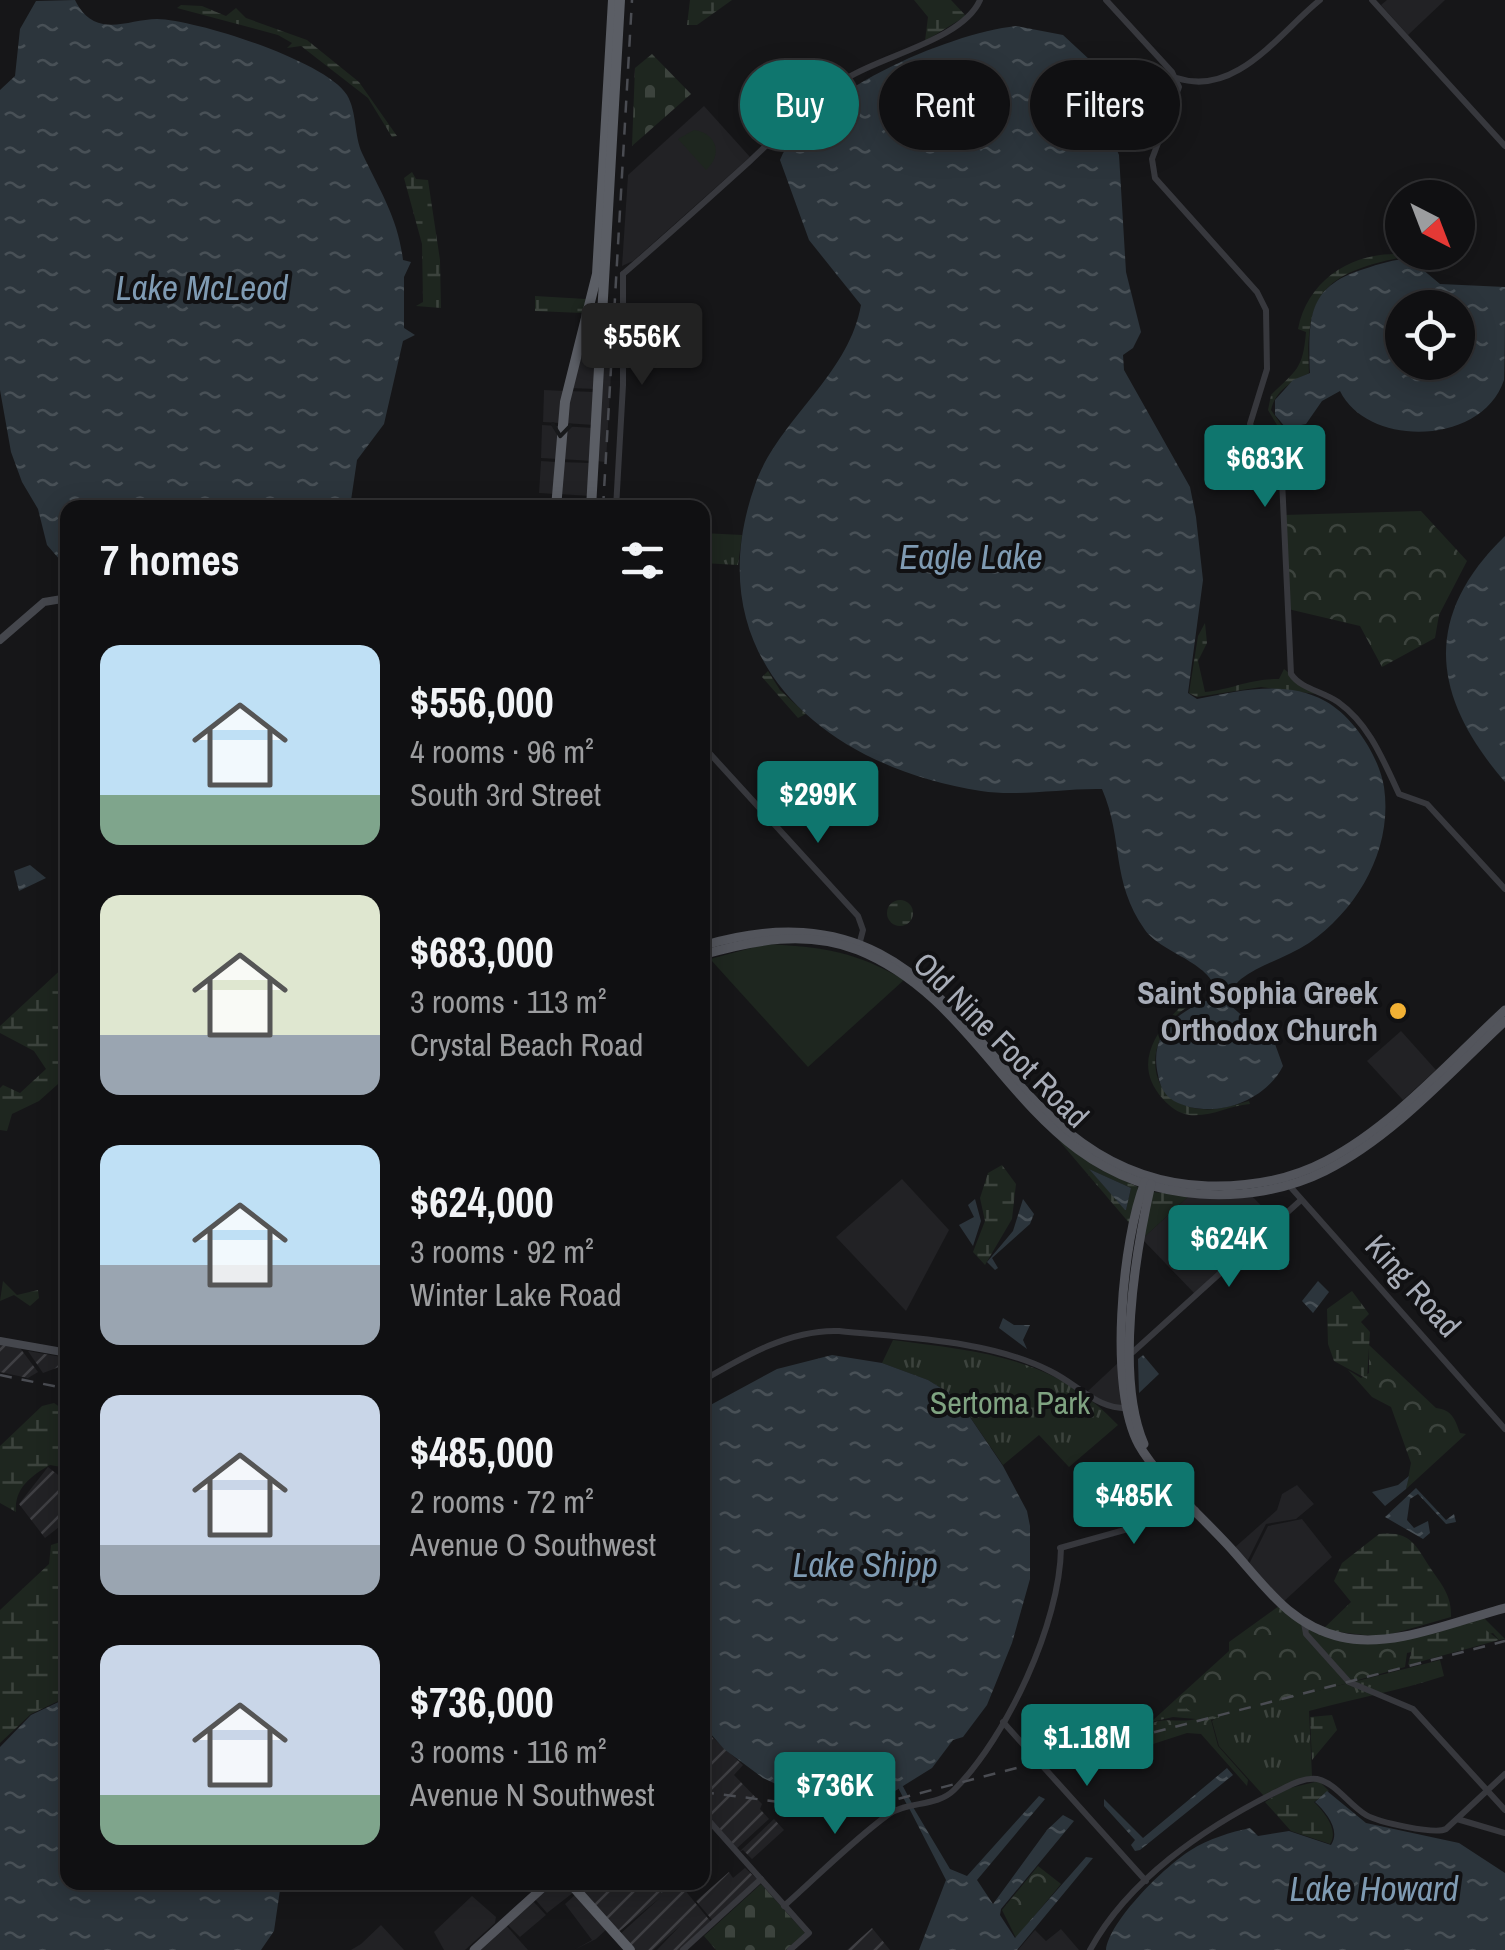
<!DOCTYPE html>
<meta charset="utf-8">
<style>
body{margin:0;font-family:"Archivo Narrow",sans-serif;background:#1e1e20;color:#f1f3f6;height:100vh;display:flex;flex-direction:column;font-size:38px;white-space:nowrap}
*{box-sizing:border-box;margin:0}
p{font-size:32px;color:#9c9d9f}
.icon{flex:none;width:55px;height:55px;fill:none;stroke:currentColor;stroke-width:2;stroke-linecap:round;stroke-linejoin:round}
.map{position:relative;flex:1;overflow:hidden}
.drawer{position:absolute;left:60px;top:500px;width:650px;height:1390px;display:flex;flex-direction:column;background:#101012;border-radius:20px;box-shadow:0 5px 25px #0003,0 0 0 2px #303032}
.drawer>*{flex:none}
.hud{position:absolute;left:740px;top:60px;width:615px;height:90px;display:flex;gap:20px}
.needle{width:65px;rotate:138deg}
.fabs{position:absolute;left:1385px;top:180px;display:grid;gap:20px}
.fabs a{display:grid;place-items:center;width:90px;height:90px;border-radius:50%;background:#101012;box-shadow:0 5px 25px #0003,0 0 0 2px #303032;font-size:50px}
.price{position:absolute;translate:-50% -85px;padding:0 22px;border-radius:10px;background:#0f766e;color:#fff;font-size:32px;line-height:65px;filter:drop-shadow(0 2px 5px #0008)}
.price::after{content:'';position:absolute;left:50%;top:60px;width:30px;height:22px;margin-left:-15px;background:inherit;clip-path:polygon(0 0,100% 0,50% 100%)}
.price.selected{background:#222;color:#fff}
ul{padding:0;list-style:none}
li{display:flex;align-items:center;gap:30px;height:250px;padding:0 40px}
li span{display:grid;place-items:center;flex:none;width:280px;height:200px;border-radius:20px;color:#555}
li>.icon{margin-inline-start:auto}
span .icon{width:120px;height:120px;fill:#fffc;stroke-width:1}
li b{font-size:42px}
h2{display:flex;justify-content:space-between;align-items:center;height:120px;padding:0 40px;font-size:42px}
.chip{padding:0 35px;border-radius:45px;background:#101012;box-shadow:0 5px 25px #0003,0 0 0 2px #303032;font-size:35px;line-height:90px}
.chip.selected{background:#0f766e;color:#fff}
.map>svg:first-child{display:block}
.built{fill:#222225}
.industrial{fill:url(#industrial-furrows)}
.grass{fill:#1e261f}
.forest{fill:url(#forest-crowns)}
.wetland{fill:url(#wetland-marsh);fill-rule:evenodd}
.cemetery{fill:url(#cemetery-stones)}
.park{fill:url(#park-tufts)}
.water{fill:url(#water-ripples);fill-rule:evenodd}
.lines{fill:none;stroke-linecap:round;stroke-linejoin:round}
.canal{stroke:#2c353c;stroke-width:5}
.tertiary{stroke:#37383d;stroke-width:6}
.secondary{stroke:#45474d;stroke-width:8}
.primary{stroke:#53555c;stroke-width:9}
.trunk{stroke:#5b5e65;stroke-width:10}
.rail{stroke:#4a4c52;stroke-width:2.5;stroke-dasharray:12 10;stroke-linecap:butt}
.oneway{stroke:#18191b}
.poi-dot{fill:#f2b134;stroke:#111113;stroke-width:4}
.labels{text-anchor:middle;stroke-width:8;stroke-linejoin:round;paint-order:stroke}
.poi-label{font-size:32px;font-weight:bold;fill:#a8adb8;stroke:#111113;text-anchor:end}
.street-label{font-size:32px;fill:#a8adb8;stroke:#111113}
.park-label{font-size:32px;fill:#7fa381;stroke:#111113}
.water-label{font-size:35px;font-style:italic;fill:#7f9bb3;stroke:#111113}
</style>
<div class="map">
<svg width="1505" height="1950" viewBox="0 0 1505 1950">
<defs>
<pattern id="industrial-furrows" width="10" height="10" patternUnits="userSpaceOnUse" patternTransform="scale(2.5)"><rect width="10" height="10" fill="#222225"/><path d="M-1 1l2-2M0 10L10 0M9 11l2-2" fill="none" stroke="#3f3f43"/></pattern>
<pattern id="forest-crowns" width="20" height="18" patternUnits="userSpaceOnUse" patternTransform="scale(2.5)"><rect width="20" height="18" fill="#1e261f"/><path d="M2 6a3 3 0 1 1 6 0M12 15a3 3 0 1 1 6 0" fill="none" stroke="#3c433d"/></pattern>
<pattern id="wetland-marsh" width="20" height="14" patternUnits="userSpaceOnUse" patternTransform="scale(2.5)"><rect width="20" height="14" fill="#1e261f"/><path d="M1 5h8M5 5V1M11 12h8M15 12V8" fill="none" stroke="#3c433d"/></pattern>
<pattern id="cemetery-stones" width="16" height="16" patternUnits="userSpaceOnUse" patternTransform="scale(2.5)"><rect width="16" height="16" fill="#1e261f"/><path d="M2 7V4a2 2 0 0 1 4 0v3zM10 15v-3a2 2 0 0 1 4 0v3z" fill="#3c433d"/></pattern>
<pattern id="park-tufts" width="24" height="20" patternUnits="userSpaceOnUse" patternTransform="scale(2.5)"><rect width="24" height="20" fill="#1e261f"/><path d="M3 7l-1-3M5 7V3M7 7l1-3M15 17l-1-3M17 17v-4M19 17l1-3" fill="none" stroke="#3c433d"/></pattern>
<pattern id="water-ripples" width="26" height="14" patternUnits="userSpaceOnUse" patternTransform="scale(2.5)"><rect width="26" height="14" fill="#2c353c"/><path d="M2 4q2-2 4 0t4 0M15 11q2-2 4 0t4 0" fill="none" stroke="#485056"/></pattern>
</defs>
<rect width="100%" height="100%" fill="#161618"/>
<g class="built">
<polygon points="1387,0 1445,0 1408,35 1381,5"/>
<polygon points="704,106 750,157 633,261 622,266 628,175"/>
<polygon points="601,354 612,356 606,462 595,461"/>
<polygon points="579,356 598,357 596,389 569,388"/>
<polygon points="544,390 566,391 560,423 543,422"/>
<polygon points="568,391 596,392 594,425 563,423"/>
<polygon points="542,425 560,426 558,459 541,458"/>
<polygon points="562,426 594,428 592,461 560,459"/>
<polygon points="541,461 557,462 555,494 539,493"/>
<polygon points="560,462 592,463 590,496 558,494"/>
<polygon points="1401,1031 1436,1070 1403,1100 1367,1061"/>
<polygon points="902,1179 949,1230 906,1311 836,1237"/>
<polygon points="1190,1195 1251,1195 1276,1221 1195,1294 1142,1239"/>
<polygon points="1120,1361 1123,1408 1116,1408 1087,1392"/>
<polygon points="1297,1485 1314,1504 1296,1519 1266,1524 1246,1564 1233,1549 1277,1510 1282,1494"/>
<polygon points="1302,1519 1332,1557 1281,1604 1248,1566 1268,1526"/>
<polygon points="551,1883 567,1883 574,1892 547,1913 534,1898"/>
<polygon points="576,1894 608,1928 596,1939 574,1950 592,1940 565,1904"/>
<polygon points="472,1896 496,1917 495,1923 465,1950 444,1950 434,1932"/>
<polygon points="532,1900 546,1915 520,1937 506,1923"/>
<polygon points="505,1924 528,1950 476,1950"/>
<polygon points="381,1925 404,1950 351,1950 361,1944"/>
<polygon points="1061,1929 1079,1950 1018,1950 1035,1930 1046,1941"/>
</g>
<g class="industrial">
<polygon points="0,1344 20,1348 38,1372 28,1378 0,1372"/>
<polygon points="28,1351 67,1358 67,1364 43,1373"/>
<polygon points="48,1467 67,1482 68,1520 45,1538 19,1504"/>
<polygon points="702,1728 743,1765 734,1775 762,1804 760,1809 769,1819 736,1849 703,1812"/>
<polygon points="774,1819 784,1830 752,1859 743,1850 739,1852"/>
<polygon points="745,1868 758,1880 713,1921 696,1901 729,1872 733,1878"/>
<polygon points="577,1883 679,1883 711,1922 681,1950 657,1950 681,1925 653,1950 631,1950 618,1936 661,1897 616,1934"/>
<polygon points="872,1928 890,1950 847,1950 863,1936"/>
</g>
<g class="grass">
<path d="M694,130C717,133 723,155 706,170L678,139Z"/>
<path d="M766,944C822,947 855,951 904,980L808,1067L710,959Z"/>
</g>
<g class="forest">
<polygon points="1421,511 1467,561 1439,615 1435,638 1382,667 1360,626 1288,609 1284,515"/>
<path d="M1369,1345L1436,1408C1452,1410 1455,1419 1460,1433L1466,1434L1406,1489L1411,1463L1391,1407L1372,1397L1348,1370L1361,1378L1369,1373Z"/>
<path d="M1279,1606L1303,1623L1348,1683L1211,1720L1218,1746L1248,1780L1247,1786L1201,1734L1187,1733L1153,1744L1143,1729C1160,1714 1177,1724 1196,1719L1175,1700L1229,1651V1642Z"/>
<polygon points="1484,1618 1505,1639 1499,1640 1493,1633 1407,1653 1405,1667 1351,1682 1307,1633 1305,1625 1360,1641"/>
<polygon points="1038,1866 1061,1884 1016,1938 1002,1910"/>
</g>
<g class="wetland">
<polygon points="690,0 732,0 697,25 687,25"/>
<polygon points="914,0 951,0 966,16 925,41 928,17"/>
<polygon points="181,5 202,6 226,16 236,8 246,18 307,40 359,82 397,136 392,137 368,98 301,46 287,48 292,43 278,35 177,8"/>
<polygon points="412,172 416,179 428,180 440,260 441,308 416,306 423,302 422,244 404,178"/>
<path d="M1397,254L1398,258C1322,274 1305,296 1309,373C1292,382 1276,389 1271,410L1282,426L1277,425L1268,410L1271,395C1296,370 1303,370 1306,332L1298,329C1307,282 1349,253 1397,254Z"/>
<polygon points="535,296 586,299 583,313 535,311"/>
<path d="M1205,623L1207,643L1198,661L1205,692C1234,689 1247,679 1279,679L1284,669L1316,694L1261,687L1197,697L1189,693L1198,636Z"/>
<polygon points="768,671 780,690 806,714 798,718 762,677"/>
<circle cx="900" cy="913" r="13"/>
<polygon points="67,964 67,1076 39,1101 12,1114 7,1131 0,1130 0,1088 3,1085 20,1093 46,1069 34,1051 0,1033 0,1026"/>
<path d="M1182,1005L1189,1006C1144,1032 1140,1102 1201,1109C1217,1111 1234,1105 1249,1101L1250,1104C1227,1106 1213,1117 1189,1115C1178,1113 1170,1107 1163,1099C1132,1065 1155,1032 1182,1005Z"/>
<path d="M1056,1137L1101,1170L1138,1187L1130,1224ZM1089,1169L1131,1188L1126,1210L1125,1209Z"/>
<polygon points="1002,1165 1016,1184 1012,1219 985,1265 973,1252 985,1221 980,1198 988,1173"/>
<polygon points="1152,1192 1190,1195 1142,1239"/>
<polygon points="3,1281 17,1295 38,1290 39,1298 30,1306 14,1295 0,1301"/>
<polygon points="1352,1291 1369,1314 1361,1322 1370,1332 1367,1379 1334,1361 1328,1344 1327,1309"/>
<path d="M54,1403L67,1412V1468L50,1465C31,1476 14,1488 16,1512L0,1503V1446L42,1406Z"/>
<path d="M1379,1534C1410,1531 1415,1544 1429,1566C1441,1584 1452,1595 1451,1617L1381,1637L1322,1630L1351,1602L1334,1581L1342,1563Z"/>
<polygon points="67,1540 67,1697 31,1714 0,1743 0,1610 49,1564 51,1545"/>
<polygon points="1475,1622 1499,1640 1408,1665 1414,1640"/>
<polygon points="1175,1700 1197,1716 1196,1719 1173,1717 1151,1722"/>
<polygon points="1332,1715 1337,1730 1312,1760 1310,1717"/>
<path d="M1319,1781L1329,1791L1314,1802C1325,1813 1339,1830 1330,1844L1291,1831L1265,1802L1286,1789Z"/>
</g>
<g class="cemetery">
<polygon points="652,54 691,94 632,146 635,68"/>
<polygon points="761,1884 805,1933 786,1950 716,1950 704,1936"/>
</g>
<g class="park">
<polygon points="702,533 742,535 738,565 703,563"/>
<path d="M893,1340C981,1352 1053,1356 1118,1425L1069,1467L1039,1435L1003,1465L957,1398L928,1380L882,1363Z"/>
<path d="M1440,1660L1444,1676C1399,1691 1355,1698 1309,1711L1312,1776L1264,1796L1219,1746L1212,1721L1219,1716Z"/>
</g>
<g class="water">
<path d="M75,0C80,11 90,22 103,24C120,27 139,19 157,19C197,20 326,61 347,95C357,112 354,135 362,153C380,191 398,218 403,260L411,262L404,277V328L415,335L403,341L384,424L357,460L350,507L68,508L67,568L47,545L38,509L22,482L11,452L0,390V90L15,76L20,29L36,1Z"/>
<path d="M1016,26L1063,35L1104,73L1115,107L1110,134L1119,155L1126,272L1141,332L1133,348L1123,355L1124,370L1190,487L1196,517L1203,580L1188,693L1197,699C1238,691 1286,679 1325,701C1353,716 1379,756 1384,787C1393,848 1359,908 1309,943C1288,957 1261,964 1241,979C1232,986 1232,995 1231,1006L1275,1044L1283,1066C1265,1102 1212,1121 1174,1101C1164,1095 1160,1086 1158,1075C1148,1032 1179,1010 1216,997C1218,964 1162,954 1145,930C1110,880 1124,840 1102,789C1063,788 1019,797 981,791C820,766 695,655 755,485C778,419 848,377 861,305L809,240L780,160C809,93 946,34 1016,26Z"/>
<path d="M1410,259L1440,284L1505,287C1505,315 1505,354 1504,380C1482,446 1368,448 1340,391L1322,401L1306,424L1286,428L1275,415V400L1293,380L1310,373C1309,321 1305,287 1364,269C1379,264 1394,259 1410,259ZM1402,308H1458V362H1402Z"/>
<path d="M1505,536V782C1434,700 1419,619 1505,536Z"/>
<polygon points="30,865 46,878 19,891 14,871"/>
<polygon points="1089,1169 1131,1188 1126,1210 1125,1210"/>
<polygon points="975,1199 981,1221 973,1246 959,1225 974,1217 968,1205"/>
<polygon points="1023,1199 1034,1214 1030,1224 992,1258 998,1268 995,1270 987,1262 1013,1231"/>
<polygon points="1318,1281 1329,1292 1313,1313 1302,1301"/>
<polygon points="1003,1318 1014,1325 1030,1325 1023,1340 1027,1349 999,1328"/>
<polygon points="832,1355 882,1363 928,1380 957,1398 1003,1466 1027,1511 1030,1526 1030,1579 1012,1643 987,1705 963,1737 953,1740 932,1768 895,1791 840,1799 795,1793 763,1778 724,1749 702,1724 703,1409 777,1369"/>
<polygon points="1143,1355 1159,1374 1139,1393 1138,1359"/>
<polygon points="1409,1476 1406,1489 1385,1506 1372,1492 1398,1485"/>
<polygon points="1416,1488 1446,1520 1454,1514 1456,1522 1446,1524 1418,1494 1410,1499 1407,1520 1414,1528 1428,1521 1430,1533 1423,1539 1385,1517"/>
<polygon points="67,1698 68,1882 281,1883 274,1931 261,1950 0,1950 0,1747 31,1715"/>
<polygon points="1227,1768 1233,1775 1140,1850 1135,1851 1131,1845 1135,1840 1104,1806 1104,1799 1143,1838"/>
<path d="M1327,1791L1366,1823L1459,1843L1505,1873V1950H1106C1109,1921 1166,1865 1191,1850C1208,1839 1231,1832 1250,1828L1258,1836L1289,1831L1331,1845C1341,1830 1326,1812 1315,1802Z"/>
<polygon points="1039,1796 1045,1799 977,1880 993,1904 1047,1830 1063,1815 1074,1821 1001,1909 1000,1915 1015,1938 1086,1857 1093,1858 1017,1950 919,1950 946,1880 909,1808 913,1807 950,1869 967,1876"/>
</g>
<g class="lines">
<polyline class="canal" points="901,1788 911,1807"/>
<g class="tertiary">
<path d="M1106,0L1172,72L1179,87L1152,159L1155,178L1257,292L1266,310L1267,369L1250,424C1255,441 1275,440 1281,458L1291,674C1301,689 1322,691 1338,702C1370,725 1383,760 1399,794L1427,804L1505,889"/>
<polyline points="1372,0 1505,146"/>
<path d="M1177,78C1236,98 1280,32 1320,0"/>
<path d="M623,274C666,237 708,199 750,161C782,131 811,100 849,77C885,55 963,39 980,0"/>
<polyline points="616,508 623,385 623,274"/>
<polyline points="702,745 858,916 863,930 858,949"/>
<polyline points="1287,1183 1505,1429"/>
<polyline points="1133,1352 1301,1200"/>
<path d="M702,1381C743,1357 790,1329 839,1331C906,1338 989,1340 1050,1371C1079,1385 1098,1411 1131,1408"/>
<polyline points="1060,1548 1196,1510"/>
<polyline points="1304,1623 1306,1634 1349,1682 1413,1709 1505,1810"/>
<polyline points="1003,1722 1146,1881"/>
<polyline points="702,1813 809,1933 790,1950"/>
<polyline points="1457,1819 1505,1833"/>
<path d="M784,1906C819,1875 852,1841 889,1814C908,1801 937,1807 954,1790C1007,1737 1060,1623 1061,1548"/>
<polyline points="683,1950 761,1879"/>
<path d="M1090,1950C1128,1880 1204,1828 1274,1793C1287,1787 1302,1777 1317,1779C1336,1783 1349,1805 1366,1815C1378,1822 1435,1835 1446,1829L1505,1774"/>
</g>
<g class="secondary">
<polyline points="0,640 44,602 68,598"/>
<polyline points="0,1341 68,1353"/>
</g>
<g class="primary">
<path d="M702,946C981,863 975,1178 1208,1186C1248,1187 1290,1180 1326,1161C1393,1126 1449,1062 1505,1010"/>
<path d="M702,955C754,940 806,930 858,950C997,1006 1022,1182 1200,1194C1242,1197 1287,1190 1325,1171C1394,1136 1449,1073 1505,1021"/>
<path d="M1145,1182C1122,1240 1108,1389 1139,1445C1158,1479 1208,1522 1235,1553C1266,1588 1292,1626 1341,1637C1392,1649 1455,1621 1505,1608"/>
<path d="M1144,1444C1115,1377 1135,1254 1151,1184"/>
<polyline points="474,1950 549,1882"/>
</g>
<g class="trunk">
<polyline points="556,508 565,402 597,274 613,0"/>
<polyline points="591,508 620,0"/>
<polyline points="569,1882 630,1950"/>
</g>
<g class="rail">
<polyline points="603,508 632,0"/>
<polyline points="0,1375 68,1389"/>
<polyline points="702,1792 811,1806 882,1803 1505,1641"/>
<polyline points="656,1882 666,1897"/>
</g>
</g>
<defs><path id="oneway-chevron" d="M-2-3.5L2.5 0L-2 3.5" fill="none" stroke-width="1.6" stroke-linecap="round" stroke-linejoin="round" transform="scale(2.5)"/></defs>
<use class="oneway" href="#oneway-chevron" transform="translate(561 430) rotate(96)"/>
<circle class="poi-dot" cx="1398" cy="1011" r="10"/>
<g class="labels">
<g class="poi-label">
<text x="1378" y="1004">Saint Sophia Greek<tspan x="1378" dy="37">Orthodox Church</tspan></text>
</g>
<g class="street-label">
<text transform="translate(1001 1040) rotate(45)" y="11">Old Nine Foot Road</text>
<text transform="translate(1413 1286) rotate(48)" y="11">King Road</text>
</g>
<g class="park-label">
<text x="1010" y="1414">Sertoma Park</text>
</g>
<g class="water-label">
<text x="202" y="300">Lake McLeod</text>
<text x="971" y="569">Eagle Lake</text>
<text x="865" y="1577">Lake Shipp</text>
<text x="1374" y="1901">Lake Howard</text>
</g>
</g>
</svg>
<div class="fabs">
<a><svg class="needle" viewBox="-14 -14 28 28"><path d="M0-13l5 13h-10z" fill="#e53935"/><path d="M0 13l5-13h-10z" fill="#9c9d9f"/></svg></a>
<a><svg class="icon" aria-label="locate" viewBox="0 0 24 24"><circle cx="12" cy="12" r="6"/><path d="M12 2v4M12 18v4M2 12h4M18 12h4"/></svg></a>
</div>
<b class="price selected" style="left:642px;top:388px">$556K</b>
<b class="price" style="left:1265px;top:510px">$683K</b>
<b class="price" style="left:818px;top:846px">$299K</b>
<b class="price" style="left:1229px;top:1290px">$624K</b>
<b class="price" style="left:1134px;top:1547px">$485K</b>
<b class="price" style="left:1087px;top:1789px">$1.18M</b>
<b class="price" style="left:835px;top:1837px">$736K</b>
<div class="hud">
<a class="chip selected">Buy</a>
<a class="chip">Rent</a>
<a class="chip">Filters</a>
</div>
<section class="drawer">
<h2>7 homes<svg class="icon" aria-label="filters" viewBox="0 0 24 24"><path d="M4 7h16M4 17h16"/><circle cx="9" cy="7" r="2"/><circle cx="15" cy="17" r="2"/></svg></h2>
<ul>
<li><span style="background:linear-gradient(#bfe0f5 75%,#7fa58c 0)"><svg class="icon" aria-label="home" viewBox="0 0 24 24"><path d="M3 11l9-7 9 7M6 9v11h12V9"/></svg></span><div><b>$556,000</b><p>4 rooms · 96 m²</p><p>South 3rd Street</p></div></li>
<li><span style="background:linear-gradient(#dfe7d0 70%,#9aa5b1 0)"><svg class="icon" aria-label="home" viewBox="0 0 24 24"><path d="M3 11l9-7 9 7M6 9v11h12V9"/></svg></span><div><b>$683,000</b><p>3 rooms · 113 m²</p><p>Crystal Beach Road</p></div></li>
<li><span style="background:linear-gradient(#bfe0f5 60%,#9aa5b1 0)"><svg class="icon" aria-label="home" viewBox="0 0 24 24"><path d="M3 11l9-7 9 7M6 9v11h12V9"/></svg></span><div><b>$624,000</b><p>3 rooms · 92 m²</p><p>Winter Lake Road</p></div></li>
<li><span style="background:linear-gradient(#c9d6e8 75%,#9aa5b1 0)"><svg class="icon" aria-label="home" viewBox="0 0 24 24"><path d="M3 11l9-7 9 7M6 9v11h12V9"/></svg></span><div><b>$485,000</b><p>2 rooms · 72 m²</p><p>Avenue O Southwest</p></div></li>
<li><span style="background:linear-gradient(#c9d6e8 75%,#7fa58c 0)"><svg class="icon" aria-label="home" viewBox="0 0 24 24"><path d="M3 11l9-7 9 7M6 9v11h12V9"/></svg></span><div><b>$736,000</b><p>3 rooms · 116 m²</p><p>Avenue N Southwest</p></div></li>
</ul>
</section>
</div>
